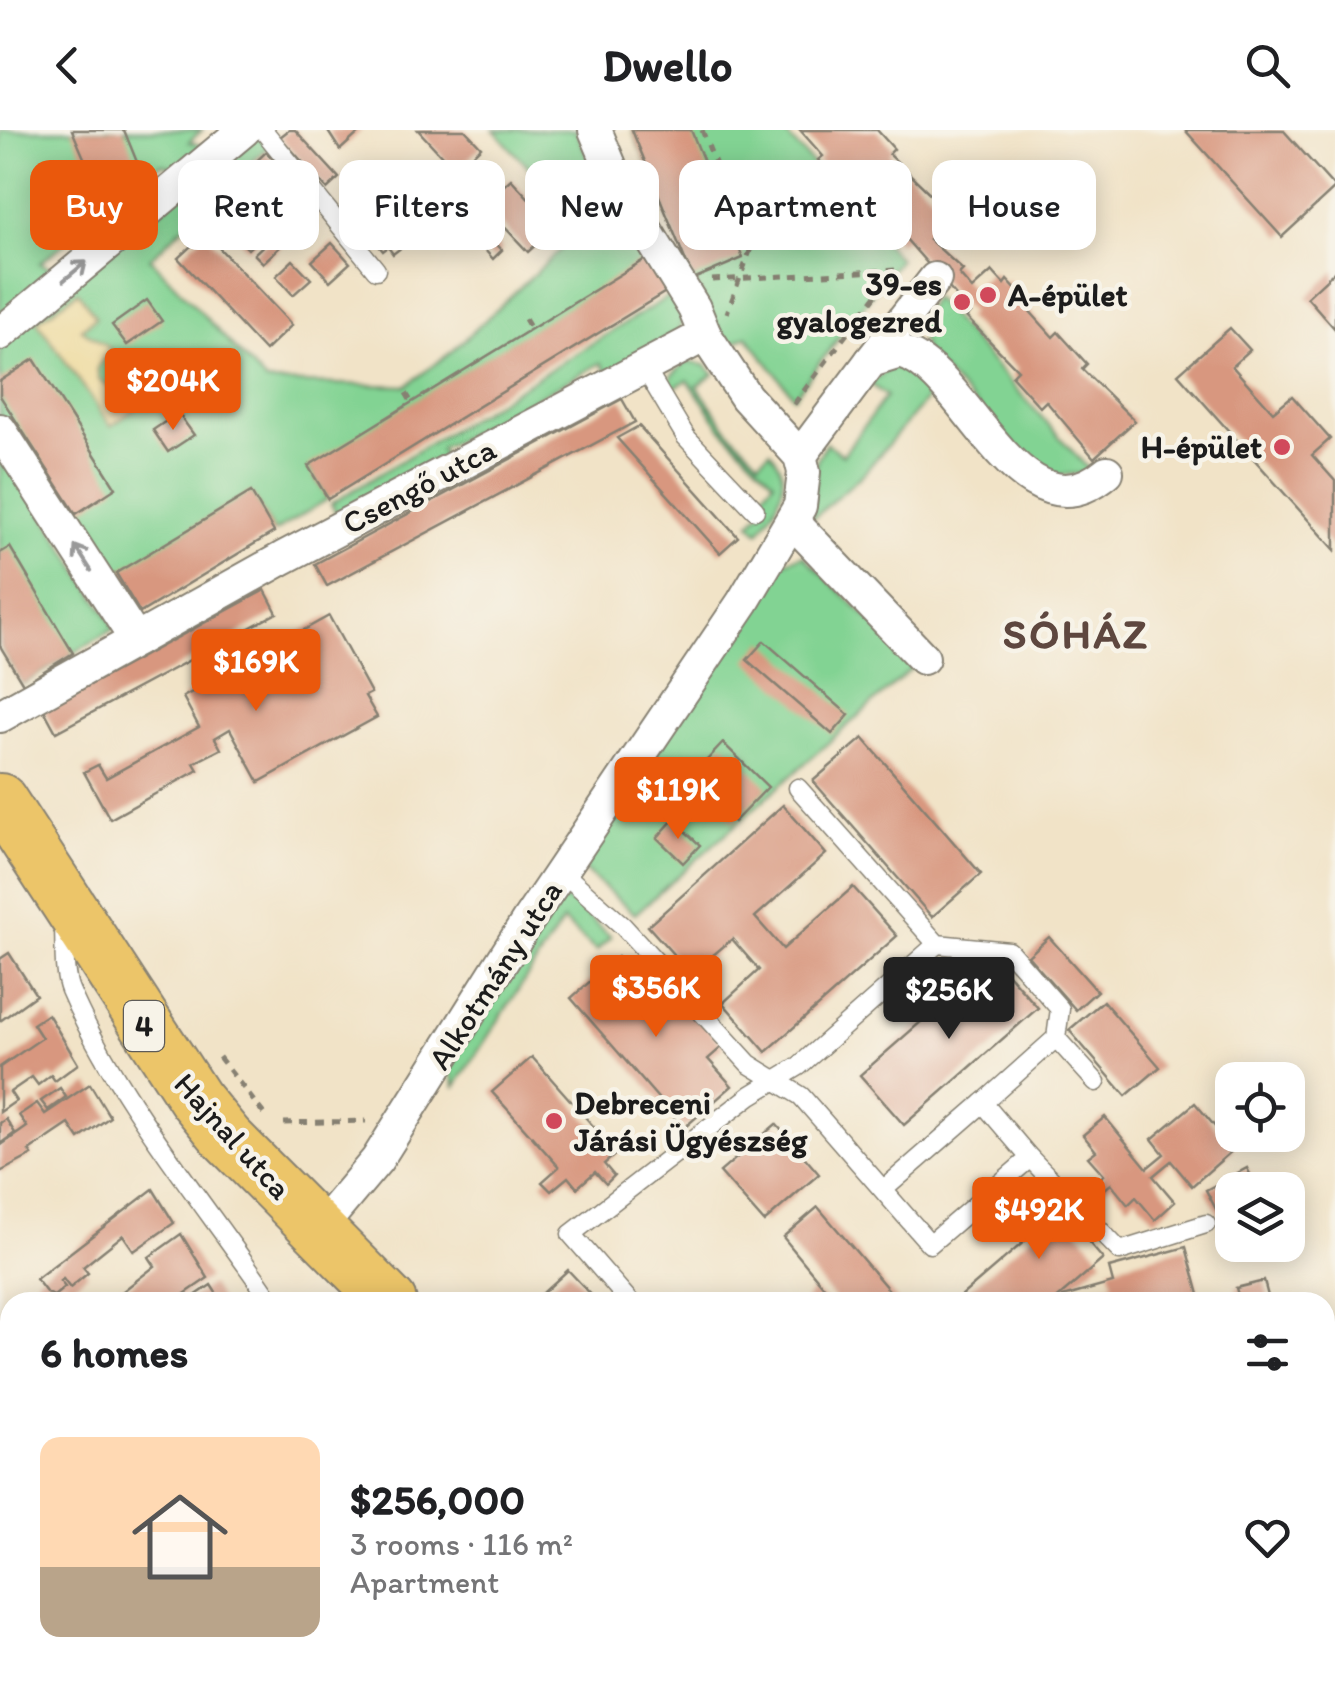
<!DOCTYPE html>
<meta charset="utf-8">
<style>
body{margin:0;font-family:Itim,sans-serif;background:#f6f6f6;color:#202124;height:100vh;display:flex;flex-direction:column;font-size:38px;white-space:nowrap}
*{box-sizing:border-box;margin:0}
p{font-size:32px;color:#757577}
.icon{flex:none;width:55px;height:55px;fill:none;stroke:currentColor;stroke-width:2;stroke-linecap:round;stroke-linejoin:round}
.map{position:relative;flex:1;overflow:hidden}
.details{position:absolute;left:0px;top:1162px;width:1335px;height:392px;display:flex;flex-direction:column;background:#fff;border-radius:30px 30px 0 0;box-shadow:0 5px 25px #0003}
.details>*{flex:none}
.top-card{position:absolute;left:30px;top:30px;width:1275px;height:90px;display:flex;gap:20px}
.buttons{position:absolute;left:1215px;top:932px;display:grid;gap:20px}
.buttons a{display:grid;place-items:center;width:90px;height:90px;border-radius:20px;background:#fff;box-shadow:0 5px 25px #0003;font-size:50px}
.price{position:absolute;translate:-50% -85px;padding:0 22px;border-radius:10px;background:#ea580c;color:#fff;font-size:32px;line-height:65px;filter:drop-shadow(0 2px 5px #0008)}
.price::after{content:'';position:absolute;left:50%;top:60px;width:30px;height:22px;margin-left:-15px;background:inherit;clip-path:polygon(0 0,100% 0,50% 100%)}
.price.current{background:#222;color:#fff}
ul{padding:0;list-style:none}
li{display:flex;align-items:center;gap:30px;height:250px;padding:0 40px}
li span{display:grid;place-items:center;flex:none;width:280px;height:200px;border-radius:20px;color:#555}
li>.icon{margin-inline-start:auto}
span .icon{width:120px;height:120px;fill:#fffc;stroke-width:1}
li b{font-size:42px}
h2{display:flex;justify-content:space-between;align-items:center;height:120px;padding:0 40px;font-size:42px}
.pill{padding:0 35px;border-radius:20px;background:#fff;box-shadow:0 5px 25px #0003;font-size:35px;line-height:90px}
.pill.current{background:#ea580c;color:#fff}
header{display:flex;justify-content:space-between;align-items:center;height:130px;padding:0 40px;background:#fff;font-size:45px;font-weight:700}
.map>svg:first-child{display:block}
.green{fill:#82d393;stroke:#4f7858;stroke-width:2.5}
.sand{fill:#eeda9e;stroke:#857b5d;stroke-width:2.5}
.building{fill:#d8977f}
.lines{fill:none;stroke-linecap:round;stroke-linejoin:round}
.lane-casing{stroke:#868072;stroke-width:21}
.street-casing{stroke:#868072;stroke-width:36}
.secondary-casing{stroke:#868072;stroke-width:51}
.primary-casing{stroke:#868072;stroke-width:56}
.path{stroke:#868072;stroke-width:5;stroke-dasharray:8 8;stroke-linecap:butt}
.lane{stroke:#fff;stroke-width:18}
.street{stroke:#fff;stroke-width:32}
.secondary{stroke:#f7e8c3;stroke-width:48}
.primary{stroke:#ecc569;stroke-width:52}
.oneway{stroke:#999}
.poi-dot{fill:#d1495b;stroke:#f7f3e8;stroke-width:4}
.labels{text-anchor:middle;stroke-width:9;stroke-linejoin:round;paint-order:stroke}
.shield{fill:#f7f3e8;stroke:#5e5c59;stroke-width:2.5}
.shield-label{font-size:30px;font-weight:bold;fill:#1c1c1c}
.poi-label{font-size:32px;font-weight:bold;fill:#1c1c1c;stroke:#f7f3e8;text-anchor:end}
.street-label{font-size:32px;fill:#1c1c1c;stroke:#f7f3e8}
.district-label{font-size:42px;font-weight:bold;letter-spacing:2.5px;fill:#5e473f;stroke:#f7f3e8}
</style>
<header><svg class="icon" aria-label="back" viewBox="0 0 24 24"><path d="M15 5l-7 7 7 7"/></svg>Dwello<svg class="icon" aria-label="search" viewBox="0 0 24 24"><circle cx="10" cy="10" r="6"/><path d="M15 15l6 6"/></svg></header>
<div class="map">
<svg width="1335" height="1554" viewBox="0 0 1335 1554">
<rect width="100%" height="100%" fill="#f7f3e8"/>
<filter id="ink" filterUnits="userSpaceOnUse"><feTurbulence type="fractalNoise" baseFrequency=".01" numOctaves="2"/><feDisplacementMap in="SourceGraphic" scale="20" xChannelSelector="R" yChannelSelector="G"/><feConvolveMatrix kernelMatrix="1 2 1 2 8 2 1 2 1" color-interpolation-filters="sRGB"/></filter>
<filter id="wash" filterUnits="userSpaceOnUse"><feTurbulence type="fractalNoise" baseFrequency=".0048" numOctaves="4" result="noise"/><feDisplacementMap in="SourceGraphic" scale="40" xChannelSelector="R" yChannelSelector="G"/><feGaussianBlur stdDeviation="2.25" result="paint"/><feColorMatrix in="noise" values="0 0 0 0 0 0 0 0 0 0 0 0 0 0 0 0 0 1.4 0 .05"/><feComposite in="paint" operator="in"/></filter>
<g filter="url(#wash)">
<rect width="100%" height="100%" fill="#f1e3c7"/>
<g class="green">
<polygon points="0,0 202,0 189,12 211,18 184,40 161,34 89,93 111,103 103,109 80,101 40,133 62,143 0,196"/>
<polygon points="494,0 576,0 598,51 588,56 594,70 613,63 648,129 309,337 328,369 274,402 251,363 117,444 140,483 132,488 0,286 0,212 254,1 268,17 150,128 266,252 406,256 450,223 584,98"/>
<polygon points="632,0 782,0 899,129 794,267 747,206 728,216 693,148"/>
<polygon points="676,162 683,187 679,201 608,244 601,233 440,319 446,331 339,387 331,374"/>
<polygon points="933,167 1092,343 1045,346 925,223 918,194"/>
<path d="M686,232L705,235L714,244L697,256L727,299L759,331L770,321C796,348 777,377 759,402L750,393L767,376L760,367L774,351L722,299L688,250L669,260L671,246Z"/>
<polygon points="895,235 935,259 863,344 811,390 817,330 826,313 843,325 886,266 869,253"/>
<polygon points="0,315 115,498 23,554 0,516"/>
<polygon points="803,425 916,535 635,784 586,742 582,733 783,432"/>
<polygon points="560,769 571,771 611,807 596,821 563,791 455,957 449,936"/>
<polygon points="10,1540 10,1545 88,1545 63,1554 7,1554 0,1546"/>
</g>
<polygon class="sand" points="78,162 96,187 81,199 111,219 97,238 99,249 110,257 122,254 136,272 135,279 111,296 37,191"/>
<g id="blocks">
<g class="building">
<polygon points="72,0 124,0 137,32 94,51"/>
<polygon points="289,0 295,0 339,48 327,59 280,7"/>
<polygon points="327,0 362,0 340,20"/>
<polygon points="418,0 465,0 481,17 456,41"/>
<polygon points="632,0 691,0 743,128 693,149"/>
<polygon points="800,0 877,0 894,19 889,24 943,76 939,79 949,90 929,109 963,140 959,144 972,159 992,141 1004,154 1007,150 1030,175 1027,178 1053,207 1058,202 1087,234 1082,239 1135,291 1094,328 1046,271 1040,277 1012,246 1018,240 966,187 971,183 905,108 899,113 851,57 846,61 818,30 823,26"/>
<polygon points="1185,0 1283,0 1335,58 1282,107"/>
<polygon points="266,22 286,43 264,63 245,42"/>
<polygon points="511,49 555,97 528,122 483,74"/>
<polygon points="364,66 382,72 406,102 401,106 407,113 393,124 388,117 383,121 359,91 357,72"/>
<polygon points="243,89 253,100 263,90 270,98 248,119 231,101"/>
<polygon points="205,103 292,195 265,221 178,128"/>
<polygon points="486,103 502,120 493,129 477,111"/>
<polygon points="275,104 284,113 263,133 254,124"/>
<polygon points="332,113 350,133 330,151 312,131"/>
<polygon points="647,128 667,161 328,369 308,336"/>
<polygon points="293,130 311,149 293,165 276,146"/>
<polygon points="1335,141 1335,199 1307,167"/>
<polygon points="147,170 162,191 127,215 112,195"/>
<polygon points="1230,198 1250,220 1232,236 1273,282 1292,266 1330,309 1312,325 1335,351 1335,420 1178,244"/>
<polygon points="34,229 116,358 76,384 0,266 0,251"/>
<polygon points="622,269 635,292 327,456 315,434"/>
<polygon points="178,283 194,305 168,322 153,300"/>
<polygon points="639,296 738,407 720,423 617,308"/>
<polygon points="251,362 274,402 140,483 116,443"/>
<polygon points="10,417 73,523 23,554 0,516 0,423"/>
<polygon points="265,460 277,483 56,602 44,580"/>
<polygon points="329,486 371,563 365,566 377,587 259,652 230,599 215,608 221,619 194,633 198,640 110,689 84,642 98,635 106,648 199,597 183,567 231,541 222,525 258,505 266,521"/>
<polygon points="764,511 849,585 832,604 747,530"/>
<polygon points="863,608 981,744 932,787 813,651"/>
<polygon points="723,613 768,657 734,692 689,649"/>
<polygon points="783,675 826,724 755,787 783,819 853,757 897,806 766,922 723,873 759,840 732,809 691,844 648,796"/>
<polygon points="673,690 700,715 683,733 657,708"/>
<polygon points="1049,807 1097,861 1076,880 1028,826"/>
<polygon points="9,823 36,865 0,891 0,829"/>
<polygon points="618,827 654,868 669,855 723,916 708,929 732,956 684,998 571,868"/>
<polygon points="994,828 1038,878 904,995 860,945"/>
<polygon points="1103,871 1160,937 1126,966 1069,900"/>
<polygon points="48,884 78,934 55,951 51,945 38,955 32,947 10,962 16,971 0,982 0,937 42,908 33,894"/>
<polygon points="532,927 617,1023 604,1034 614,1046 606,1054 595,1042 577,1058 568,1047 551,1061 542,1052 559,1037 492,962"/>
<polygon points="90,954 110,987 79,1009 69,994 29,1021 32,1025 0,1042 0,1016 27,997 19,985 37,973 45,984"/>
<polygon points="60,958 66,967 48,980 41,971"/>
<polygon points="1195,973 1234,1019 1192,1056 1171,1031 1153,1046 1175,1072 1155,1090 1136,1067 1128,1075 1111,1054 1105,1059 1098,1050 1104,1045 1088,1027 1096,1021 1083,1005 1105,987 1147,1038 1164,1024 1152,1009"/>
<polygon points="6,989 15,1003 0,1014 0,993"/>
<polygon points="776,994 819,1044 764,1092 720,1042"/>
<polygon points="1247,1038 1258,1060 1232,1060 1232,1110 1206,1060"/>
<polygon points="153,1059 174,1093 134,1121 123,1105 83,1137 88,1143 70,1158 63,1149 60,1151 65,1157 54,1166 46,1162 36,1149"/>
<polygon points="1049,1066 1103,1129 1053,1172 954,1172 1033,1104 1021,1090"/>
<polygon points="818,1077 847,1111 899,1172 831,1172 834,1169 783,1107"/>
<polygon points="181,1104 208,1148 173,1172 109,1172 155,1136 149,1127"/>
<polygon points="1186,1117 1201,1172 1064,1172 1063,1167 1113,1153 1109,1138"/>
<polygon points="568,1140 598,1172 533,1172"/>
<polygon points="1264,1151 1269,1170 1240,1172 1236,1158"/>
<polygon points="211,1155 222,1172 186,1172"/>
<polygon points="813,1160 828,1172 803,1172"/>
<polygon points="10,1225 10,1272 0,1279 0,1232"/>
<polygon points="1335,1312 1335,1466 1334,1466 1332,1459 1325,1461 1325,1315"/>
<polygon points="10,1321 10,1342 0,1349 0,1328"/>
<polygon points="0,1350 10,1361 10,1388 6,1381 0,1385"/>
<polygon points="10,1393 10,1479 0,1487 0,1444 7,1439 0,1429 0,1400"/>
<polygon points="1332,1499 1335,1499 1335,1546 1329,1545"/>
<polygon points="854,1545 932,1545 933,1554 856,1554"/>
<rect x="1015" y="1545" width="40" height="9"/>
<polygon points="1101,1549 1143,1551 1143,1554 1101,1554"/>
</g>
</g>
</g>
<g filter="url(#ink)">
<use href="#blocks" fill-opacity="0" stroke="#868072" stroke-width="2.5"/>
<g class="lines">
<g class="lane-casing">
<g id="lane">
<polyline points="263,0 376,140"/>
<polyline points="644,237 686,307 755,380"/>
<polyline points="798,658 937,814 1009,821 1060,879 1056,908 983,973"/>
<polyline points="561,741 623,796 749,934 801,966 930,1114 1030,1028 983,973 883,1060"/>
<path d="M64,798C65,817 63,843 70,860C116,968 206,1075 272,1172"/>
<polyline points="1056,908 1096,952"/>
<polyline points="1030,1028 1120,1121 1206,1094"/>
<polyline points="630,1172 571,1104 751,965 799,936 937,814"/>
</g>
</g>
<g class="street-casing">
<g id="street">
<polyline points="0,204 244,0"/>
<polyline points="871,231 935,149"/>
<polyline points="0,300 136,510"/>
<path d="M800,326L871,231L900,222C967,238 1019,416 1107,342"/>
<polyline points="793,392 923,528"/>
<polyline points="0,586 283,428 705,205"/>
<polyline points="326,1112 319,1099 377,1030 527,792 743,472 800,376 804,342 800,326 746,267 705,205 694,178 618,55 595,0"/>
<polyline points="0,1531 10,1524"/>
</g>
</g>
<g class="secondary-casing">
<g id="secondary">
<polyline points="1325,1244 1335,1241"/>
<polyline points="325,1554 358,1545"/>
</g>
</g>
<g class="primary-casing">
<g id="primary">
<polyline points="0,670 195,969 227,1008 390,1172"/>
<polyline points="569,1545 572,1554"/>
<polyline points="646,1554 649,1545"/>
</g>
</g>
<g class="path">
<polyline points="702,0 750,121 727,183"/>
<polyline points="712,150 895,140"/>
<polyline points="525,189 531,199"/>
<polyline points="406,263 412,273"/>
<polyline points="794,274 895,140"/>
<polyline points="219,927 268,989"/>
<polyline points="284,993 366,991"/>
<polyline points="1325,1188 1335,1185"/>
<polyline points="713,1545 719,1554"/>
<polyline points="729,1545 730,1554"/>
<polyline points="81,1554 101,1547 103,1554"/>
<polyline points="502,1554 525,1545"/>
</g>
<use href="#lane" class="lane"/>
<use href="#street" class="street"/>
<use href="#secondary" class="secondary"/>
<use href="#primary" class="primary"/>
</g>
<defs><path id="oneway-shaft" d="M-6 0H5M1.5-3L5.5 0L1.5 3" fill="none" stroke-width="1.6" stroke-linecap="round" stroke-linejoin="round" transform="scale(2.5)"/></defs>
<g class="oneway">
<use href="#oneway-shaft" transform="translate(75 141) rotate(-40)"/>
<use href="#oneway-shaft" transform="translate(83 428) rotate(-123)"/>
</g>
</g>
<g class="poi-dot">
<circle cx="988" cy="165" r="10"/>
<circle cx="962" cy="172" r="10"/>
<circle cx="1282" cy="317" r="10"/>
<circle cx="554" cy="991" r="10"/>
</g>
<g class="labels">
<rect class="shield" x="124" y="871" width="40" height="50" rx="8"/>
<g class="shield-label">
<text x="144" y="906">4</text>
</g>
<g class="poi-label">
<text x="942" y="165">39-es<tspan x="942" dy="37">gyalogezred</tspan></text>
<text x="1008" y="176" text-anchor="start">A-épület</text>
<text x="1262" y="328">H-épület</text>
<text x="574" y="984" text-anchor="start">Debreceni<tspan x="574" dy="37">Járási Ügyészség</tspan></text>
</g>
<g class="street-label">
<text transform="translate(419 356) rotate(-28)" y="11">Csengő utca</text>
<text transform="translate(495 845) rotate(-57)" y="11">Alkotmány utca</text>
<text transform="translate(233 1006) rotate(48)" y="11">Hajnal utca</text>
</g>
<g class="district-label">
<text x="1076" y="518">SÓHÁZ</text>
</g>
</g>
</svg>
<div class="buttons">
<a><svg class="icon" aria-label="locate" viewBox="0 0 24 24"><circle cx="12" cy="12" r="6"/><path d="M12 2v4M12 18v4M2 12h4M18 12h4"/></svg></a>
<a><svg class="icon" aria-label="layers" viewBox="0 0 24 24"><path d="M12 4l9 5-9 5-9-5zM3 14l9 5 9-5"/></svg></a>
</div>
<b class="price" style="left:173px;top:303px">$204K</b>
<b class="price" style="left:256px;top:584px">$169K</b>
<b class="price" style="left:678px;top:712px">$119K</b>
<b class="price" style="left:656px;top:910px">$356K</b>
<b class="price current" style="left:949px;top:912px">$256K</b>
<b class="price" style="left:1039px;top:1132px">$492K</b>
<div class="top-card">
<a class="pill current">Buy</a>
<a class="pill">Rent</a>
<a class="pill">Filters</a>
<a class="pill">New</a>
<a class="pill">Apartment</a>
<a class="pill">House</a>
</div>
<section class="details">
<h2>6 homes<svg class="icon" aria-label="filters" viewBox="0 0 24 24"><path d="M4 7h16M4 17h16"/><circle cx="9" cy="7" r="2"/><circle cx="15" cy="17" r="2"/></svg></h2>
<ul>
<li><span style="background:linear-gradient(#ffd9b3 65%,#b9a48a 0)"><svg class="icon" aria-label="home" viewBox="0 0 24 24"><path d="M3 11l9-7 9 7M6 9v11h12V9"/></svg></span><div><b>$256,000</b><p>3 rooms · 116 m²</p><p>Apartment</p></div><svg class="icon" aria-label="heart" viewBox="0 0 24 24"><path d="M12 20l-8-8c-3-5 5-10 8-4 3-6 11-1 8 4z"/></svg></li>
</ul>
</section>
</div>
